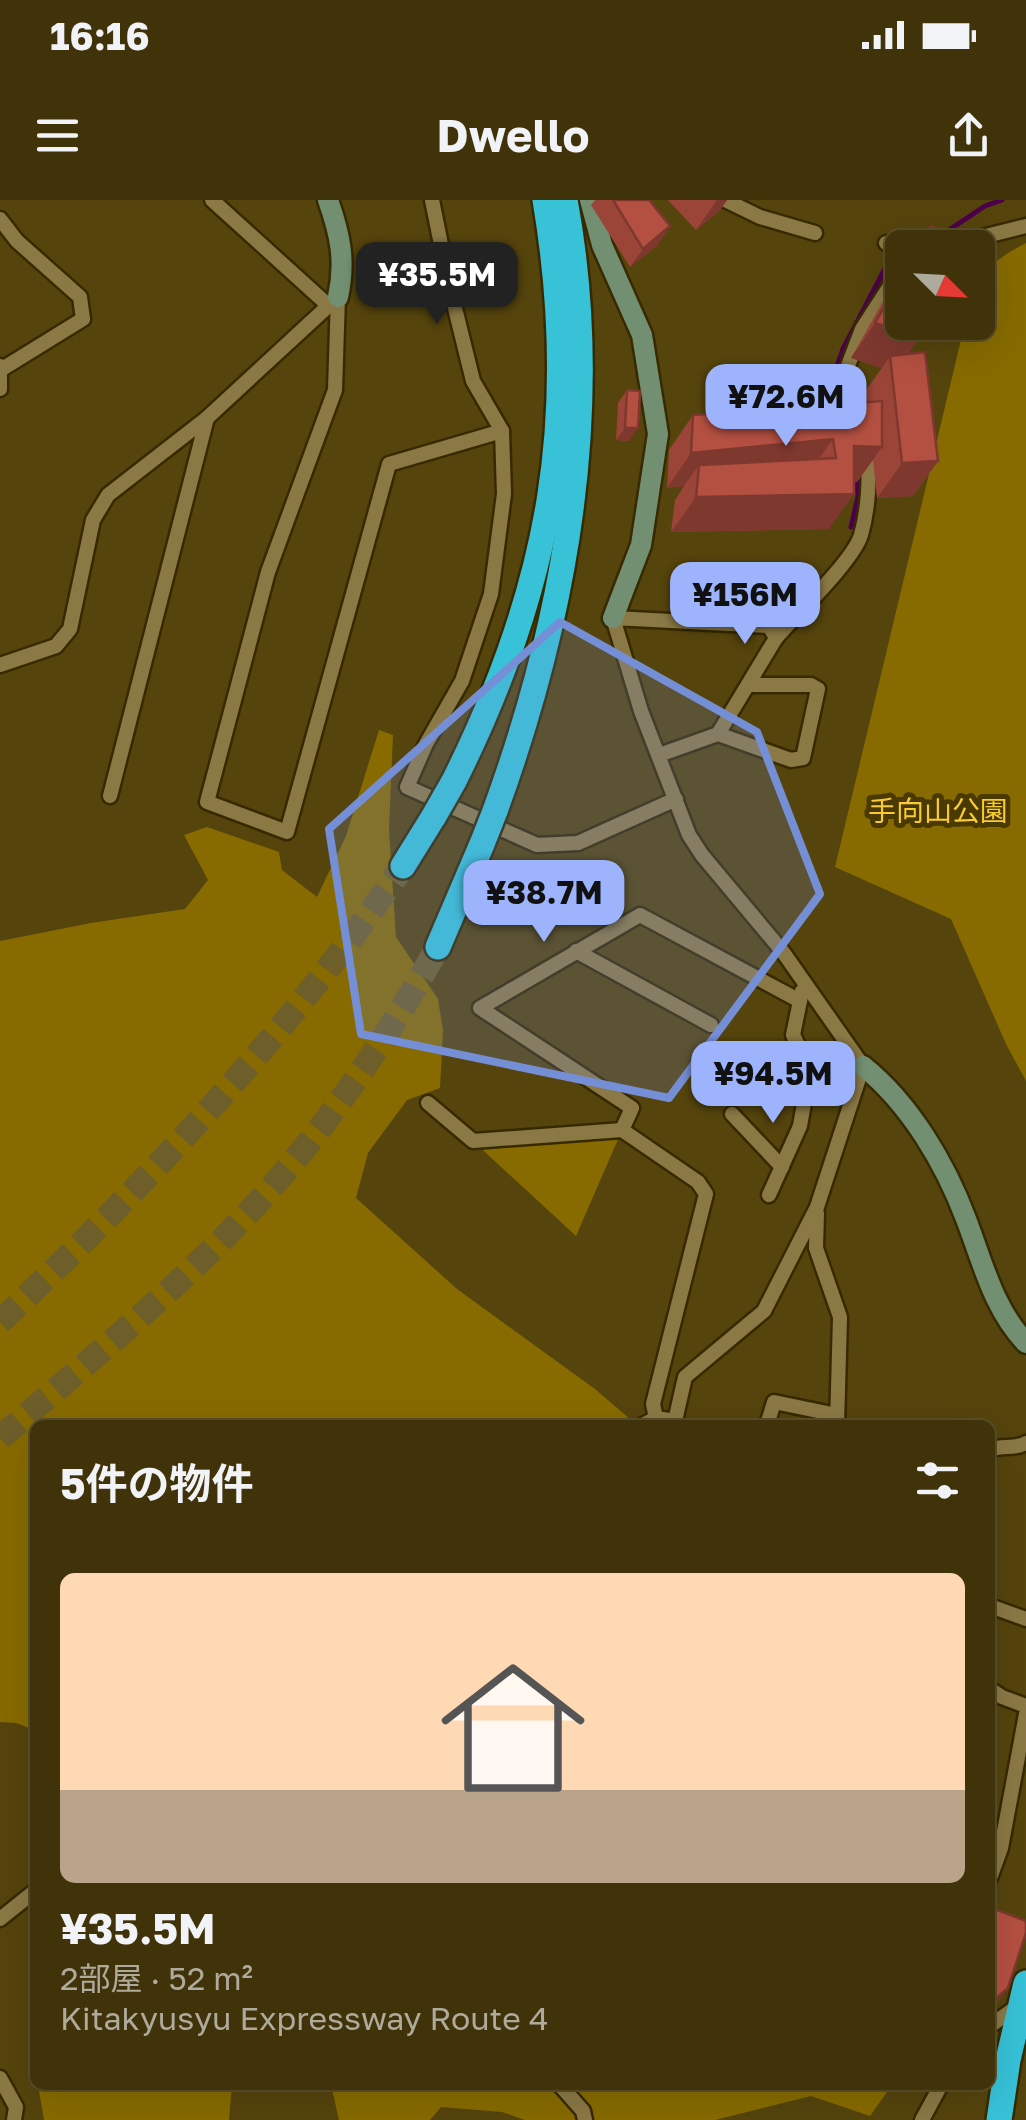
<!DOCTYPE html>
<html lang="ja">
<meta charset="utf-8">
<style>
body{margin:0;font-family:"Golos Text","Noto Sans JP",sans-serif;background:#4b3f17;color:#f1f3f6;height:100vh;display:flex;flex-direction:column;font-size:38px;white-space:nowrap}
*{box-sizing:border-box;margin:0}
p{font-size:32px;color:#aeaa9c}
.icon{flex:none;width:55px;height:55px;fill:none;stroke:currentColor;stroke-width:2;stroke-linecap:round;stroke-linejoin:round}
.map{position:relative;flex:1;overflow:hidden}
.side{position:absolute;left:30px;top:1220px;width:965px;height:670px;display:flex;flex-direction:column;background:#403309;border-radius:15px;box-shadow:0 10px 40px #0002,0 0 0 2px #594e2a}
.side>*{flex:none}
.needle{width:65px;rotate:114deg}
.tools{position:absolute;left:885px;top:30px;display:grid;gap:20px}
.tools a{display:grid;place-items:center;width:110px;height:110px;border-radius:15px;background:#403309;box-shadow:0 10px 40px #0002,0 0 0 2px #594e2a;font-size:50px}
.price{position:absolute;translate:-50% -85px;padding:0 22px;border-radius:20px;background:#9db4fd;color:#111;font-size:32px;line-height:65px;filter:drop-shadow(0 2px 5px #0008)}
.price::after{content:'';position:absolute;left:50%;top:60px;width:30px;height:22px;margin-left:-15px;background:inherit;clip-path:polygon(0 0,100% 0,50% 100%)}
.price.selected{background:#222;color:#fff}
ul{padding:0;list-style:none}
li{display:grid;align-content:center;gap:20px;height:530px;padding:0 30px}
li span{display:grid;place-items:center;height:310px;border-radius:15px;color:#555}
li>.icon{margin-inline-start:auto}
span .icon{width:180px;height:180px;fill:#fffc;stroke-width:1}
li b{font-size:42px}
h2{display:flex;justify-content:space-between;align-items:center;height:120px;padding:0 30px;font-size:42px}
.status{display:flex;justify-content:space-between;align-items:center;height:70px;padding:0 50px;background:#403309;direction:ltr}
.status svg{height:28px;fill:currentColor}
header{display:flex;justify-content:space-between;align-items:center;height:130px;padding:0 30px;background:#403309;font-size:45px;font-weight:700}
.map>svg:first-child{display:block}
.green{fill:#876b00}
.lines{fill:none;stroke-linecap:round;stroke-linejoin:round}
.stream{stroke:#4d004a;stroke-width:5}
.highway-tunnel{stroke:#6e5e2a;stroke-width:25;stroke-dasharray:25 12;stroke-linecap:butt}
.street-casing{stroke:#372a01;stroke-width:19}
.secondary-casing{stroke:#372a01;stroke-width:25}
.highway-casing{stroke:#372a01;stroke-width:30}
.street{stroke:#8b7945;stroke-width:14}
.secondary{stroke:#728f71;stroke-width:20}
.highway{stroke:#37c2d8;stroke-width:25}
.highway-bridge-casing{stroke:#372a01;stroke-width:30;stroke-linecap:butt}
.highway-bridge{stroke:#37c2d8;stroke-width:25}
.wall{fill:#9b4538}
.shaded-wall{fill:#7e382e}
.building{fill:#b45041;stroke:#7e382e;stroke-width:2.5}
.marked{fill:#758fd7;fill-opacity:0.2;stroke:#758fd7;stroke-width:8;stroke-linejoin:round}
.labels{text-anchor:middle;stroke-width:10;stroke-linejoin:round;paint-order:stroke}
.park-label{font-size:28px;fill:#f9cb32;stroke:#4a3900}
</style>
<div class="status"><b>16:16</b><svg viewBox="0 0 49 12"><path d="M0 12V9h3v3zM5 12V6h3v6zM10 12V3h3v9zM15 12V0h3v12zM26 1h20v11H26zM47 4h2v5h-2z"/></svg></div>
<header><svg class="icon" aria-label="menu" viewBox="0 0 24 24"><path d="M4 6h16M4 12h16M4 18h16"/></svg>Dwello<svg class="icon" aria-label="share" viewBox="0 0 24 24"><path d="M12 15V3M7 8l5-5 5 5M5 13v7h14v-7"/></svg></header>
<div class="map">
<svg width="1026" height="1920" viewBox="0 0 1026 1920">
<rect width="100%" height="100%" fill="#55440c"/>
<g class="green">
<path d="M1026,43V881L1006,844L951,719L835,667L965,123L978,122C978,74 983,66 1026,43Z"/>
<polygon points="379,530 393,535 389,630 396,737 438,799 443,830 440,888 407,900 368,953 356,998 457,1089 595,1189 637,1225 35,1225 35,1530 16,1523 0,1522 0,741 91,723 185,709 208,680 184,635 207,627 279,652 282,670 317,697 346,636"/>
<polygon points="622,930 576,1036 473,941"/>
<polygon points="38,1885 232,1885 229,1920 44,1920"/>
<polygon points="331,1885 892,1885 870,1916 811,1896 715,1920 525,1920 502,1912 441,1907 430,1920 339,1920"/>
</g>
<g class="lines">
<g class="stream">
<polyline points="943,34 985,6 1002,0"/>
<polyline points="903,48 912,40 927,37"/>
<polyline points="847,206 835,172 843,149 890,59 899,51"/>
<polyline points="851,327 858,297 857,275"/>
</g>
<g class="highway-tunnel">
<path d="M0,1122C149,981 286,836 403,666"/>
<path d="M0,1238C101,1150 208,1065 294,961C349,894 396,823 438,747"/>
</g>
<g class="street-casing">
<g id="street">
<polyline points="212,0 329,106"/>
<polyline points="432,0 449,84 473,181 502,231 504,294 491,394 462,481 426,544 407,587 537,645 578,643 676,599"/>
<polyline points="725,0 760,17 815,33"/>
<polyline points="0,19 17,41 80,97 83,119 2,169"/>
<polyline points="886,43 902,50"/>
<polyline points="938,48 1026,26"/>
<polyline points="338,97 335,190 268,372 207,602 287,632 389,264 502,231"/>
<polyline points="0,166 0,189"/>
<polyline points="861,219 846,171 862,129 902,67"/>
<path d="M776,438C796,415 853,361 861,335C868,310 871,275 866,250"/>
<polyline points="0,465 56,446 70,429 93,320 108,295 207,218 338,97"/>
<polyline points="718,534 791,560 803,558 818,489 811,485 748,485"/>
<polyline points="110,596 207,218"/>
<polyline points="576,751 711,825"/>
<polyline points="428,903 473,941 622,930 698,982 706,994 653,1204 656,1218"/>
<polyline points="732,914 782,967"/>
<polyline points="622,930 632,908 480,808 640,715 800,801"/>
<polyline points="769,995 800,926 810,869 793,835 802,791"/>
<polyline points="817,1013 816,1048 840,1117 837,1225"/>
<polyline points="643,1225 656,1218 675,1221 685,1177 764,1111 817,1007 863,866 783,752 702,655 689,635 641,511 613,418 769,426 776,438 718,534 659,555"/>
<polyline points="767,1225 774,1202 837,1215"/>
<path d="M990,1250C1002,1244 1014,1250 1026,1243"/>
<polyline points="990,1406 1026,1419"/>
<polyline points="990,1489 1002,1497 1026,1506"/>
<polyline points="990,1678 1001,1648 1026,1514"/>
<polyline points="0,1719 35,1691"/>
<polyline points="990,1826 1018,1806"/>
<polyline points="0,1878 16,1907 14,1920"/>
<polyline points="560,1885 583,1911 585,1920"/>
<polyline points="922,1920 941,1885"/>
</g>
</g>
<g class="secondary-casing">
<g id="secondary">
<path d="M328,0C340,34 346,61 338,97"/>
<polyline points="590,0 602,45 642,135 658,234 641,345 613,418"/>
<path d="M863,866C910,904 945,963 966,1019C983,1063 993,1108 1026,1143"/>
</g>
</g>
<g class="highway-casing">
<g id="highway">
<path d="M454,581C551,387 581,215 545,0"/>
<path d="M495,611C566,416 603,205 565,0"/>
<polyline points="403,666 434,616"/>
<polyline points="438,747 482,644"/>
<polyline points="999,1920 1008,1860 1026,1783"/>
</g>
</g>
<use href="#street" class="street"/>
<use href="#secondary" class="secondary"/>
<use href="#highway" class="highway"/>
<g class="highway-bridge-casing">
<g id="highway-bridge">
<polyline points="434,616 454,581"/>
<polyline points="482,644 495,611"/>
</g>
</g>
<use href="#highway-bridge" class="highway-bridge"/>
</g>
<g class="wall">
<polygon points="595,0 649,0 658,45 630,67 591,5"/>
<polygon points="668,0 727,0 720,10 696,30"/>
<polygon points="902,68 902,122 909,154 938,261 913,296 877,298 873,260 857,282 854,282 829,329 671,332 675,300 684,286 667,288 669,250 693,215 866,202 865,191 882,168 851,158"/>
<polygon points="627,190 629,241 616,240 618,203"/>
</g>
<g class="shaded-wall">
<polygon points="717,0 727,0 720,10 696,30"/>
<polygon points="670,26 658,45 630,67 643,49"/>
<polygon points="875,123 920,137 896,172 890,156 882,168 851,158"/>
<polygon points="625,228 638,228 629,241 616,240"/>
<polygon points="833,239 808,274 699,265 684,286 667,288 691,253"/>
<polygon points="854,246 882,247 857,282 829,281"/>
<polygon points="938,261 913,296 877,298 902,263"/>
<polygon points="854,294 829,329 671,332 696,297"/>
<polygon points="1008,1788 995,1806 990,1811 990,1804"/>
</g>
<g class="building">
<polygon points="613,0 649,0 670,26 643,49"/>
<polygon points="931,26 959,37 955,48 919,48"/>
<polygon points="902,76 902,122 926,122 920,137 875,123"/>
<polygon points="925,152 938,261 902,263 890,156"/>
<polygon points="627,190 640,191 638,228 625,228"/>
<polygon points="882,201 882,247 854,246 854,294 696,297 699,265 836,258 833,239 691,253 693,215"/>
<polygon points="992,1708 1026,1721 1026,1733 1008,1788 990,1804 990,1714"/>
</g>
<path class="marked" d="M560,422L757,532L820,694L669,898L361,834L329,629Z"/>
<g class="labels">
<g class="park-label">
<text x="938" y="621">手向山公園</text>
</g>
</g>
</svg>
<div class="tools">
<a><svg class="needle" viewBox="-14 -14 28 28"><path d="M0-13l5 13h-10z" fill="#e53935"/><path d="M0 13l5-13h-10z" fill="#aeaa9c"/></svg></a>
</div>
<b class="price selected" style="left:437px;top:127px">¥35.5M</b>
<b class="price" style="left:786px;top:249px">¥72.6M</b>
<b class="price" style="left:745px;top:447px">¥156M</b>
<b class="price" style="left:544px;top:745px">¥38.7M</b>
<b class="price" style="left:773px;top:926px">¥94.5M</b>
<section class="side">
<h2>5件の物件<svg class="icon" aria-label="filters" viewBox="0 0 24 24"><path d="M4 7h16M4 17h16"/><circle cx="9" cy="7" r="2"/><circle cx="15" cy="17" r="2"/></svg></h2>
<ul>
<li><span style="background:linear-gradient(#ffd9b3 70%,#b9a48a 0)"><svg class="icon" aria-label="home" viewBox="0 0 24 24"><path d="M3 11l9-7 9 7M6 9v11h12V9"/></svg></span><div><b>¥35.5M</b><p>2部屋 · 52 m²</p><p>Kitakyusyu Expressway Route 4</p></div></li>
</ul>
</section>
</div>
